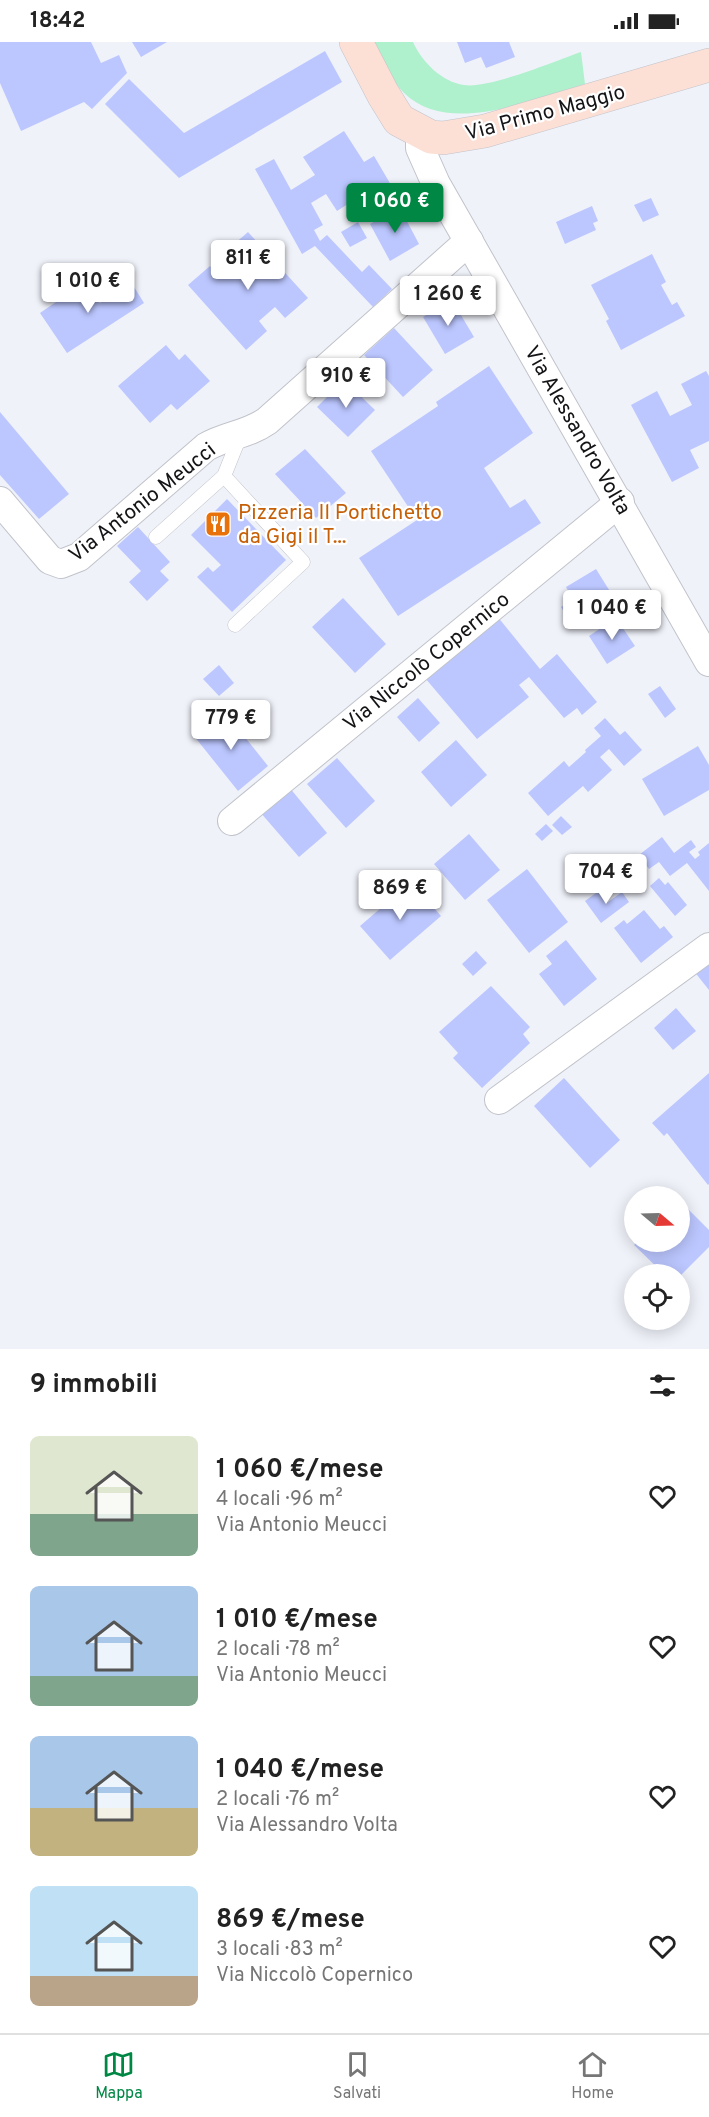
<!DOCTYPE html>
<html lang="it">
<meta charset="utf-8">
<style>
body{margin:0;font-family:Overpass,sans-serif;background:#f6f6f6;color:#222;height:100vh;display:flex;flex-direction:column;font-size:22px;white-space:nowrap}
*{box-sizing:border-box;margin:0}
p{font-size:20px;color:#767676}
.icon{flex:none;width:33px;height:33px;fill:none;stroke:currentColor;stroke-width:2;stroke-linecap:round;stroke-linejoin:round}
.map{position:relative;height:1307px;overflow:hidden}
.panel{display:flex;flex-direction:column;background:#fff;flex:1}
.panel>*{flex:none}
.needle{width:39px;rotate:109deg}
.controls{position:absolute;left:624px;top:1144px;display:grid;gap:12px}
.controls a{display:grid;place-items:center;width:66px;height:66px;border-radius:50%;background:#fff;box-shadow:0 3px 15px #0003;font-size:30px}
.price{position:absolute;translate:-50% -51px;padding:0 14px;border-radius:6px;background:#fff;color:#222;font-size:20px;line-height:39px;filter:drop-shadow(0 2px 3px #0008)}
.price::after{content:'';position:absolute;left:50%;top:36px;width:18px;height:14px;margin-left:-9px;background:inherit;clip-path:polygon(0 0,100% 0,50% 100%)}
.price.active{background:#008744;color:#fff}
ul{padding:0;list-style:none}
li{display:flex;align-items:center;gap:18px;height:150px;padding:0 30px}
li span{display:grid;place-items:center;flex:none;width:168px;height:120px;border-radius:9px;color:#555}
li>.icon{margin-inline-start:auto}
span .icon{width:72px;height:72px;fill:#fffc;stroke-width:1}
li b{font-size:26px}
h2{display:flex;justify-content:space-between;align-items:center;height:72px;padding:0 30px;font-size:26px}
.status{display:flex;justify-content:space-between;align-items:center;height:42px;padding:0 30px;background:#fff;direction:ltr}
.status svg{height:16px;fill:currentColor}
.menu{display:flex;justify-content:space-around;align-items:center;height:84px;border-top:2px solid #e0e0e0;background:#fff;font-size:16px;color:#767676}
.menu a{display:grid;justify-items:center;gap:3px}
.menu .active{color:#008744}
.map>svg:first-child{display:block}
.green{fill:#aef1cc}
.building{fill:#bcc7ff}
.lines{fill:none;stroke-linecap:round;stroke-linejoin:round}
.lane-casing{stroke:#c1c3cb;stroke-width:15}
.street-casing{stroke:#c1c3cb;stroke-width:30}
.secondary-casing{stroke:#c1c3cb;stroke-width:34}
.lane{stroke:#fff;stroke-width:14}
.street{stroke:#fff;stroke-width:28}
.secondary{stroke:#fcdfd5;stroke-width:33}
.labels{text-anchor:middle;stroke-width:4.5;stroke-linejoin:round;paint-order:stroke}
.street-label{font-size:21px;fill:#141417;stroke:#fff}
.food-label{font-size:21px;fill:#c56008;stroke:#fff;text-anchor:start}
</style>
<div class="status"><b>18:42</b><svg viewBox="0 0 49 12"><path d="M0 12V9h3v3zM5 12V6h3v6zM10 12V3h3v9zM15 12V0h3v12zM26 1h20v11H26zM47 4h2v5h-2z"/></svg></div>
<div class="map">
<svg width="709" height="1307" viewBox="0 0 709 1307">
<rect width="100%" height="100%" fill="#f0f2fa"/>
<path class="green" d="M372,0H413C422,20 442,40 464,43C489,47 555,19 581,10L585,42C533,57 449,95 404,51C391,38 381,16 372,0Z"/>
<g class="building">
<polygon points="0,0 91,0 101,21 119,13 127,31 92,67 84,60 21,89 0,41"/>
<polygon points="132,0 167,0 141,15"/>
<polygon points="457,0 509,0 515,15 486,26 481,15 465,21"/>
<polygon points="325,9 342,40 179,136 105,62 129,37 184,91"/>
<polygon points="344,89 364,120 374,114 391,143 368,157 365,151 337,169 326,152 311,161 323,183 314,188 320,199 327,193 362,230 369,223 392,247 373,265 315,204 302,212 255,127 274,117 291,148 315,133 303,115"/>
<polygon points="651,156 659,173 643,180 634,163"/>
<polygon points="592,164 598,179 593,181 596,188 565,202 556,180"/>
<polygon points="400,166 419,202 390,219 370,182"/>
<polygon points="358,180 367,196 350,205 341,190"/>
<polygon points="248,190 308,256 285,276 275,265 259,279 267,289 246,308 188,243 210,224 219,234 234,220 225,210"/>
<polygon points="652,212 666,240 661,243 672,263 677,260 685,274 621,308 606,279 609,277 591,243"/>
<polygon points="85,240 100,261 131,240 144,261 67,311 40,271"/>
<polygon points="452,258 474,295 445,312 423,275"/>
<polygon points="394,286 433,328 403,355 364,313"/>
<polygon points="166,303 179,318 185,312 210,339 177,368 171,362 150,381 118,344"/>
<polygon points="489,324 533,391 484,426 510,466 525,457 541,481 398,574 359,516 417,478 371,409 438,364 436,360"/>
<polygon points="706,329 709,334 709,399 690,408 699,426 672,440 631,363 657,349 670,374 692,363 681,342"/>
<polygon points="344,338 375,368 348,395 317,365"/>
<polygon points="0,370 69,452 39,477 0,433"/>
<polygon points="305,407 346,451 316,476 275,432"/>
<polygon points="227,457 286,518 232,570 197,535 208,525 213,530 221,523 191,493"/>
<polygon points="138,485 170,520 160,529 169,538 147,559 129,540 141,529 117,504"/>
<polygon points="596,527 611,551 592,562 597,570 573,584 561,565 573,558 566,545"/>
<polygon points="343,556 386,602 355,631 312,585"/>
<polygon points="497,574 540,627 557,612 597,660 582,673 577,666 564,676 529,635 519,643 529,655 477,697 425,636"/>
<polygon points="616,576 635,604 607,622 589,594"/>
<polygon points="219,623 234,641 219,654 203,637"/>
<polygon points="660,644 676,667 665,676 648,652"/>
<polygon points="418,656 440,681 419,700 397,675"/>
<polygon points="224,669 268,724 238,749 194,694"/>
<polygon points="605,676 620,693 625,689 642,708 624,724 609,707 600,715 612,728 588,750 583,744 548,774 528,751 564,719 569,725 586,710 585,708 601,694 594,686"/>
<polygon points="456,698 487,733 451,765 421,730"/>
<polygon points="698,704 709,723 709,748 664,774 642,737"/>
<polygon points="337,716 375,759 346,786 307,742"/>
<polygon points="289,745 327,791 299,815 260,770"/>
<polygon points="561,774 572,785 562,793 552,783"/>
<polygon points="546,782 553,789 542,799 535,792"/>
<polygon points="469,792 500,828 465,858 434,822"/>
<polygon points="662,795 674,811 691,798 696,805 689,810 695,817 700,813 698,810 709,801 709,849 687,821 670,834 659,820 649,827 639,813"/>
<polygon points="527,827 568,880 529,911 487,858"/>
<polygon points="659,836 665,843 668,840 687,863 675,874 650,844"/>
<polygon points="411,840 441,874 390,918 360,884"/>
<polygon points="600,848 608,860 622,850 629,860 601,881 585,859"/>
<polygon points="644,868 660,887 664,884 673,895 641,921 614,886 624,878 627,882"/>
<polygon points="566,898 597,937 564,964 539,932 552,922 546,914"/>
<polygon points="476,909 487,921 473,934 462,922"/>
<polygon points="709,915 709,948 693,928"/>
<polygon points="491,944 530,985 523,992 530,1001 482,1046 453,1016 458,1011 439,990"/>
<polygon points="676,966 696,989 673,1008 654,986"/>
<polygon points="709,1031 709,1142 708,1143 667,1091 664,1094 652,1081"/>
<polygon points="564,1036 620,1098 590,1126 534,1064"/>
<polygon points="680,1159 709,1188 709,1205 681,1233 665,1233 634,1203 637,1200 680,1200"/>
</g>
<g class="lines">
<g class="lane-casing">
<g id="lane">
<polyline points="224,434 303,520 235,583"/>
<polyline points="156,495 224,434 240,394"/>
</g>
</g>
<g class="street-casing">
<g id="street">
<polyline points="420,90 420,106 436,142 709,620"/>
<path d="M0,459L50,518L61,522L79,515L206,405C227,393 247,393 267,379L469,199"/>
<polyline points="232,779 620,460"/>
<polyline points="499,1058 709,905"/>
</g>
</g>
<g class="secondary-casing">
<polyline id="secondary" points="356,0 383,52 399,78 431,95 443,96 485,89 709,23"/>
</g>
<use href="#lane" class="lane"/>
<use href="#street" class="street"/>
<use href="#secondary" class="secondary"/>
</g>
<defs>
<g id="restaurant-square" transform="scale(1.35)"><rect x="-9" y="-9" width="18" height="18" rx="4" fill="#e8710a" stroke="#fff"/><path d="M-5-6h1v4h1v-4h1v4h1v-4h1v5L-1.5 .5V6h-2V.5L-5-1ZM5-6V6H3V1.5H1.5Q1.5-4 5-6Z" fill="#fff"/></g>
</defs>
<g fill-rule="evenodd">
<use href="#restaurant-square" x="218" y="482"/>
</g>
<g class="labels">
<g class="street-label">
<text transform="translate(545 70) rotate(-15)" y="7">Via Primo Maggio</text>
<text transform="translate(578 388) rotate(60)" y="7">Via Alessandro Volta</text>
<text transform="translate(142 460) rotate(-38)" y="7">Via Antonio Meucci</text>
<text transform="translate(426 619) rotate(-39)" y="7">Via Niccolò Copernico</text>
</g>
<g class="food-label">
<text x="238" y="477">Pizzeria Il Portichetto<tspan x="238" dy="24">da Gigi il T...</tspan></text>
</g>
</g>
</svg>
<div class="controls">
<a><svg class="needle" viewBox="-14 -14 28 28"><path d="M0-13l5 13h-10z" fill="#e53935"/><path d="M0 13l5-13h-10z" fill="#767676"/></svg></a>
<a><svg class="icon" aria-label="locate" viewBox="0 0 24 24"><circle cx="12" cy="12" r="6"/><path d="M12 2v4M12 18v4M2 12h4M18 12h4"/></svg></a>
</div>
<b class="price active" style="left:395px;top:192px">1 060 €</b>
<b class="price" style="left:248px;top:249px">811 €</b>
<b class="price" style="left:88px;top:272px">1 010 €</b>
<b class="price" style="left:448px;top:285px">1 260 €</b>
<b class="price" style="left:346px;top:367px">910 €</b>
<b class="price" style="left:612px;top:599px">1 040 €</b>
<b class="price" style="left:231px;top:709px">779 €</b>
<b class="price" style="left:606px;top:863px">704 €</b>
<b class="price" style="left:400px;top:879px">869 €</b>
</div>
<section class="panel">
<h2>9 immobili<svg class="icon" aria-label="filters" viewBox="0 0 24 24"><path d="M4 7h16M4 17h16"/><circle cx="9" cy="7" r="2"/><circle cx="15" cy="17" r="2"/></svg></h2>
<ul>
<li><span style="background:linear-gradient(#dfe7d0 65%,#7fa58c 0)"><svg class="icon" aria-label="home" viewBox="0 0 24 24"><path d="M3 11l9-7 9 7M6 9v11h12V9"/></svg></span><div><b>1 060 €/mese</b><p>4 locali · 96 m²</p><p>Via Antonio Meucci</p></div><svg class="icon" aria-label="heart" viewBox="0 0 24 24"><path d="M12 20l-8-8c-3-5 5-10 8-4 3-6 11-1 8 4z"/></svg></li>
<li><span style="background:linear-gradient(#a9c7e8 75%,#7fa58c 0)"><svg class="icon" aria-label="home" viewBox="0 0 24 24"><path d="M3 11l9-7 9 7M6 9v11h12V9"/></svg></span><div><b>1 010 €/mese</b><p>2 locali · 78 m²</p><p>Via Antonio Meucci</p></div><svg class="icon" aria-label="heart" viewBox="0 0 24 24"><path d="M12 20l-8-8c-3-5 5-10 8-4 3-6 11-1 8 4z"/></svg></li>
<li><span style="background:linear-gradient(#a9c7e8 60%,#c2b280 0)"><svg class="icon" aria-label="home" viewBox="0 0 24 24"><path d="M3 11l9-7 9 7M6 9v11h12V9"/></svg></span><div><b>1 040 €/mese</b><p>2 locali · 76 m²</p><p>Via Alessandro Volta</p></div><svg class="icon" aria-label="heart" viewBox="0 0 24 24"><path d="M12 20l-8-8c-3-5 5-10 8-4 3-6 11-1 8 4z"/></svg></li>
<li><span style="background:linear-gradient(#bfe0f5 75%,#b9a48a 0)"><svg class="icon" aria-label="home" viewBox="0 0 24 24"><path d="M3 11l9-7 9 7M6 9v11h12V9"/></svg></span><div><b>869 €/mese</b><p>3 locali · 83 m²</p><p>Via Niccolò Copernico</p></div><svg class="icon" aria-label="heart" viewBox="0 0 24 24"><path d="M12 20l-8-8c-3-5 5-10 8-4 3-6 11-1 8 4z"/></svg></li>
</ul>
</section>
<nav class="menu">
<a class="active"><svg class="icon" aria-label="map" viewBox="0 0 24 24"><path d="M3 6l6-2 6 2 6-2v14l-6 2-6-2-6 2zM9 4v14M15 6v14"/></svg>Mappa</a>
<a><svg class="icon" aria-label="saved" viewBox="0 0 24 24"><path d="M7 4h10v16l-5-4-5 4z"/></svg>Salvati</a>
<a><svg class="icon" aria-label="home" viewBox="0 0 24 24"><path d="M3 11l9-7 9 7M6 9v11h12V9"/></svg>Home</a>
</nav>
